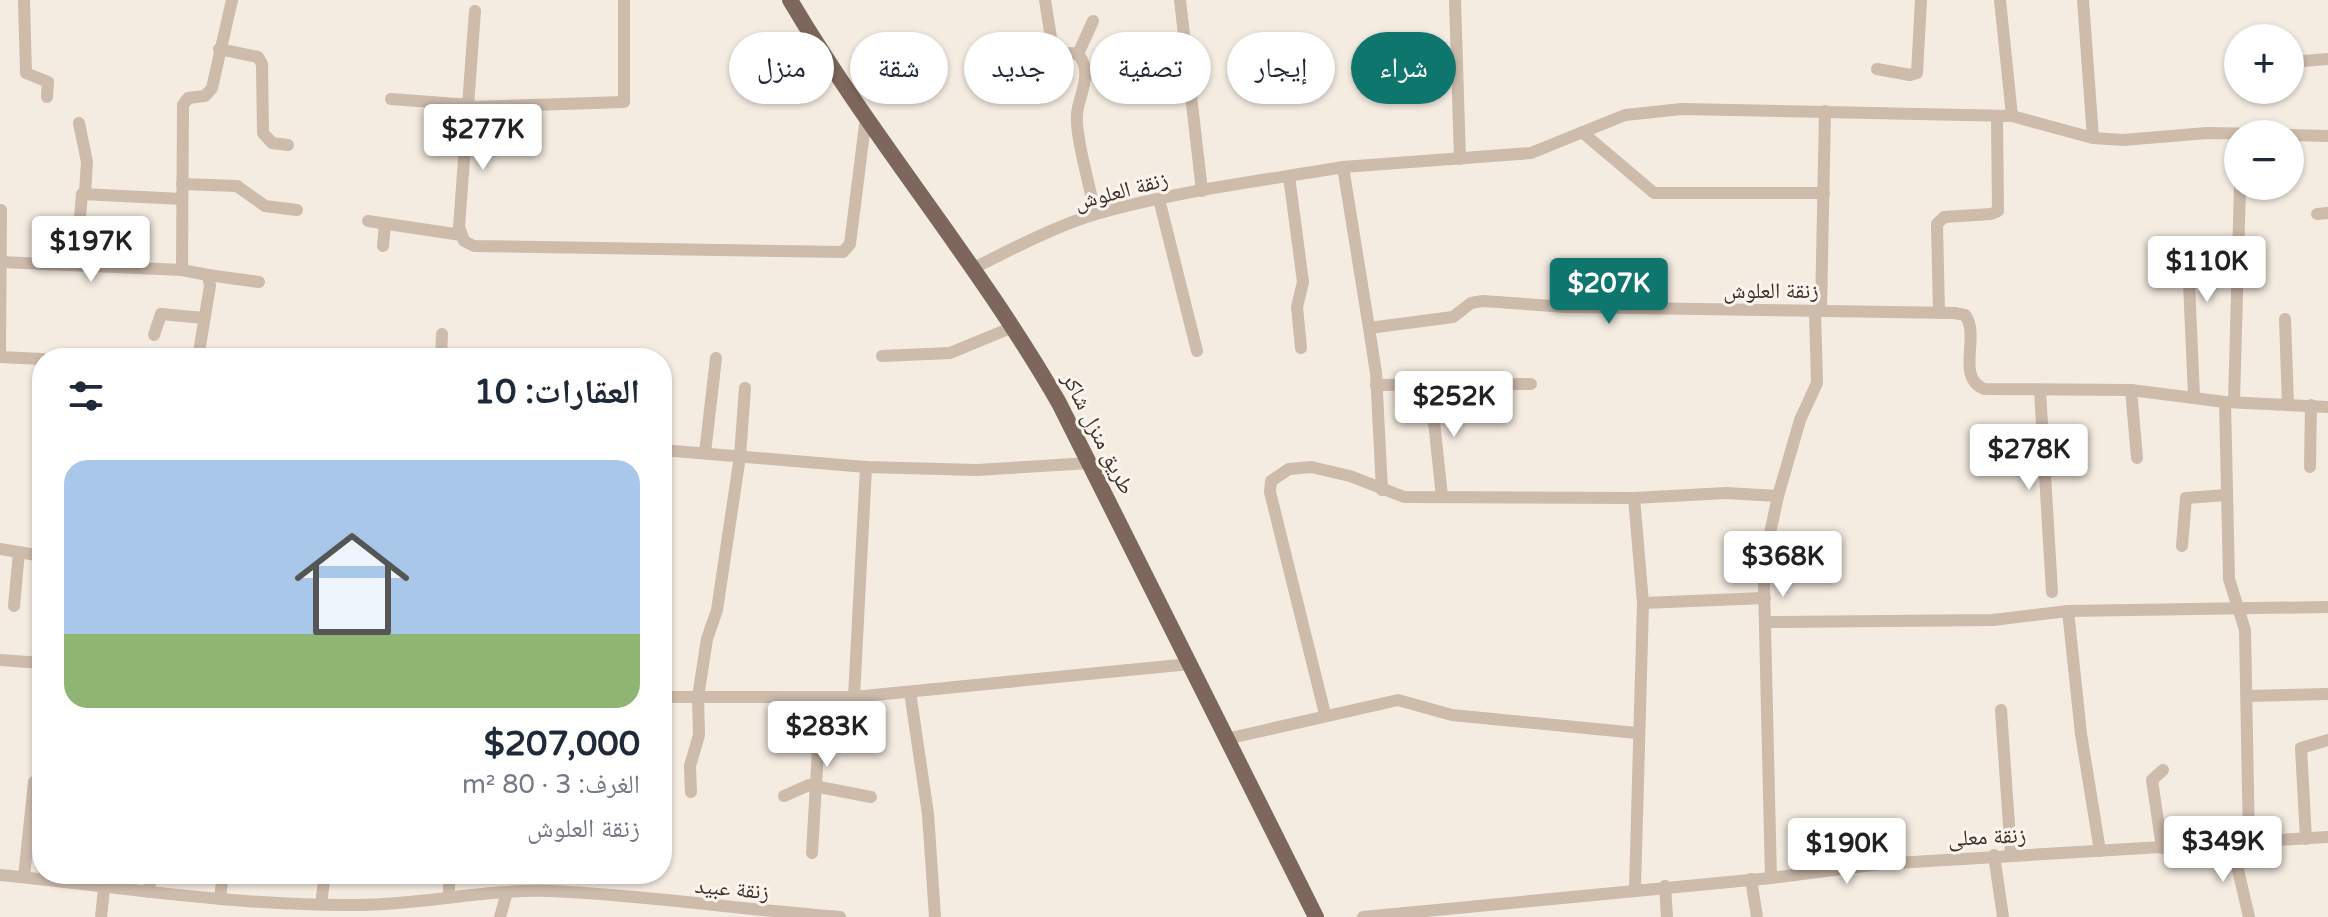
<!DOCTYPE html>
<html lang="ar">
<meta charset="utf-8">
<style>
body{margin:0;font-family:"Varela Round","Noto Naskh Arabic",sans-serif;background:#f2f2f3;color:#1f2937;direction:rtl;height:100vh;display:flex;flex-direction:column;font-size:30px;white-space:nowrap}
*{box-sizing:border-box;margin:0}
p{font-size:26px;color:#747a83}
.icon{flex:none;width:44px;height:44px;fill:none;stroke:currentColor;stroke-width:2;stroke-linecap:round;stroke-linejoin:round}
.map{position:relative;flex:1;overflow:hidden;direction:ltr}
.sheet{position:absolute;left:32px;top:348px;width:640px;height:536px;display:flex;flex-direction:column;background:#fff;border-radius:32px;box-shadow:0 2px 6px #0004;direction:rtl}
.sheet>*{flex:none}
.top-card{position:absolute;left:696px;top:32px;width:760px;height:72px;direction:rtl;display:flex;gap:16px}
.controls{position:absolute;left:2224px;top:24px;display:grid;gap:16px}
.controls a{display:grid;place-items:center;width:80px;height:80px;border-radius:50%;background:#fff;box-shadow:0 2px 6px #0004;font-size:40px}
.price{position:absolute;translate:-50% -68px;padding:0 18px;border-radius:8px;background:#fff;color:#222;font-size:26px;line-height:52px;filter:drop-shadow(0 2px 4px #0008)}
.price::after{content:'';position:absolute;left:50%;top:48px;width:24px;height:18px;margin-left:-12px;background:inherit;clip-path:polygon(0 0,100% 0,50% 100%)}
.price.active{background:#0f766e;color:#fff}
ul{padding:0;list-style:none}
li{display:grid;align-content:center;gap:16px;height:424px;padding:0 32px}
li+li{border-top:2px solid #e0e1e3}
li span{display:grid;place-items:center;height:248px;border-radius:24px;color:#555}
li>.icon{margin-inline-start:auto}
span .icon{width:144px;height:144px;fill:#fffc;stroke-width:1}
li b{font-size:34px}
h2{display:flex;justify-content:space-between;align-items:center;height:96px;padding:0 32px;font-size:34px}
.chip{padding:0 28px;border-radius:36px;background:#fff;box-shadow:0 2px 6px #0004;font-size:28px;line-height:72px}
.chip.active{background:#0f766e;color:#fff}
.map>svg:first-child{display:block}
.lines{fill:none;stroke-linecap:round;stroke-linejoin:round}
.minor{stroke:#cdbbac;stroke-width:12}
.major{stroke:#7d675c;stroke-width:16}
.labels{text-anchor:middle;stroke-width:6;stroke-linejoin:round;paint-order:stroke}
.street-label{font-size:22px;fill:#3b302b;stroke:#fbf5ee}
</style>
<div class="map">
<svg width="2328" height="917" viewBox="0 0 2328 917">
<rect width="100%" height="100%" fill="#f4ebe1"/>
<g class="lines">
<g class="minor">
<polyline points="24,0 26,73 48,82 47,97"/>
<polyline points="1045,0 1054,57"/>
<polyline points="1180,0 1202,191"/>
<polyline points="1455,0 1460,159"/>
<polyline points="2000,0 2012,116"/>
<polyline points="2083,0 2093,138"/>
<polyline points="475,11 459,227 464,241 474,246 843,252 850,244 866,117"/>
<path d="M1093,21L1078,54C1094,73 1079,94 1077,114C1075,137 1091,189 1095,214"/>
<polyline points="219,49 258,57 262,64 263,133 272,143 288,145"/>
<polyline points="2290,62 2328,59"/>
<polyline points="1877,69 1910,75 1917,73 1921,0"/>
<polyline points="978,77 1069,53 1078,54"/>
<polyline points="391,99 471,105"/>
<polyline points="471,107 624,102 624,0"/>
<polyline points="79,123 87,162 85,192"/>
<polyline points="1582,132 1654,193 1824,193"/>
<polyline points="2290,135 2328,136"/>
<polyline points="1343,167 1531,153 1625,115 1682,109 2012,116 2093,138 2123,140 2207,133 2267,134"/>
<polyline points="1289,176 1303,282 1297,307 1301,348"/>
<polyline points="182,184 237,186 265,206 297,210"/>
<polyline points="1159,199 1197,351"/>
<polyline points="2317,214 2328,213"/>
<polyline points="368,221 461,235"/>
<polyline points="383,246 385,224"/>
<polyline points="2171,248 2186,254 2188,261 2194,396"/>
<polyline points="1,262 182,270 208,275 210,286 198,358"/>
<polyline points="76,265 82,194 182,199"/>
<path d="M972,269C1012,249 1053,227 1096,214C1176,191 1261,181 1343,167L1369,328L1453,317L1471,303L1483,301L1566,307L1954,313L1965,315C1981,336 1955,377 1984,389L2131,390L2225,402L2328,407"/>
<polyline points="182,270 183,105 188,98 205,96 212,88 232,0"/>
<polyline points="208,275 259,282"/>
<polyline points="1821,311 1825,111"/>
<polyline points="1939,313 1937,224 1944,217 1991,214 1998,211 1997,117"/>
<polyline points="2285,319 2288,405"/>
<polyline points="1369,328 1376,373 1382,490"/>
<polyline points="154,335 161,314 204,318"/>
<polyline points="0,353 1,210"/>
<polyline points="882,356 950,353 1013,327"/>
<polyline points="0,357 42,359"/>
<polyline points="441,358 442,334"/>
<polyline points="1430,384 1442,497"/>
<polyline points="1376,385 1531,384"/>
<polyline points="2131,390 2137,458"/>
<polyline points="2040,391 2052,592"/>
<polyline points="2225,402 2229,579 2245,630 2249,843"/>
<polyline points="2234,402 2240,186"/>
<polyline points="662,450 866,467 977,470 1090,463"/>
<polyline points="705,453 716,358"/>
<polyline points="2310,467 2311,405"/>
<polyline points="1778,496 1800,420 1817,383 1815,311"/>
<polyline points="1634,498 1643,603 1635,888"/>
<polyline points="2182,546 2186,498 2227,495"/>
<polyline points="0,549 42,556"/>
<polyline points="1643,603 1765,598"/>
<polyline points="14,606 19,552"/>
<polyline points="2068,611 2081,734 2100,851"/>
<polyline points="1767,622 1993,620 2068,611 2328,607"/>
<polyline points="0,660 42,663"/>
<polyline points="910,692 928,814 935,917"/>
<polyline points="2247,696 2328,694"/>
<polyline points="662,697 854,697 1190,664"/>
<polyline points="854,697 866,467"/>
<polyline points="2001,710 2011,854"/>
<polyline points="1325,714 1270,492 1271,481 1289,469 1311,467 1350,476 1404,497 1634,498 1726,493 1778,496 1766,552 1764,585 1771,878"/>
<polyline points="1226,739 1398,700 1452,715 1637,733"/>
<polyline points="691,792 690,766 699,735 698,697 707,639 717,610 740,456 745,388"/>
<polyline points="784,796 809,785 871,797"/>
<polyline points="2306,839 2301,748 2328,740"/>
<polyline points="2232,844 2249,917"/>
<polyline points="2162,848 2152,780 2163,770"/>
<polyline points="812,853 821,698"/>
<polyline points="1994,855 2003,917"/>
<polyline points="449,874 449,895"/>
<path d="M0,875C118,887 237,906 357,905C421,905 484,889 550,891C647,895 744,910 840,917"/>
<polyline points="24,877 34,782"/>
<polyline points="1751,879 1757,917"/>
<polyline points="1665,886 1667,917"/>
<polyline points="148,892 152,874"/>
<polyline points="220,898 223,874"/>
<polyline points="321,904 325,874"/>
<polyline points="101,917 104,889"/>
<polyline points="500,917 507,892"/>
<polyline points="1363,917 1771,878 1879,864 2328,837"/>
</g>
<path class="major" d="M790,0C872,139 979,263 1059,403L1316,917"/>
</g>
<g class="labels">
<g class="street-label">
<text transform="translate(1121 190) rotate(-15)" y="8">زنقة العلوش</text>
<text x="1771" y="298">زنقة العلوش</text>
<text transform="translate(1099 433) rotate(63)" y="8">طريق منزل شاكر</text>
<text transform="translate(1987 836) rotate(-3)" y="8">زنقة معلى</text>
<text transform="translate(732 888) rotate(5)" y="8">زنقة عبيد</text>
</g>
</g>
</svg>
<div class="controls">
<a>+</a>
<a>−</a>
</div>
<b class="price" style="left:483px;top:172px">$277K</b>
<b class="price" style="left:91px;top:284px">$197K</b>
<b class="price" style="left:2207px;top:304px">$110K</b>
<b class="price active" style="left:1609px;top:326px">$207K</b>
<b class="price" style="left:1454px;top:439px">$252K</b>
<b class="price" style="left:2029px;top:492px">$278K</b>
<b class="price" style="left:1783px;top:599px">$368K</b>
<b class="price" style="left:827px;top:769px">$283K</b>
<b class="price" style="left:2223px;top:884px">$349K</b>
<b class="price" style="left:1847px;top:886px">$190K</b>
<div class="top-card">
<a class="chip active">شراء</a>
<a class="chip">إيجار</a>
<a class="chip">تصفية</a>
<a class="chip">جديد</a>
<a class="chip">شقة</a>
<a class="chip">منزل</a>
</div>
<section class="sheet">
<h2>العقارات: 10<svg class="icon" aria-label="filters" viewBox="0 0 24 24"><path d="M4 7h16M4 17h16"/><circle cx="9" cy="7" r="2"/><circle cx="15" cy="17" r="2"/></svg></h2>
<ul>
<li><span style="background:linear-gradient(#a9c7e8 70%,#8fb573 0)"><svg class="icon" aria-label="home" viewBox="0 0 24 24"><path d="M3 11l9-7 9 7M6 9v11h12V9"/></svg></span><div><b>$207,000</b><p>الغرف: 3 · 80 m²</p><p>زنقة العلوش</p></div></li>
</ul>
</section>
</div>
